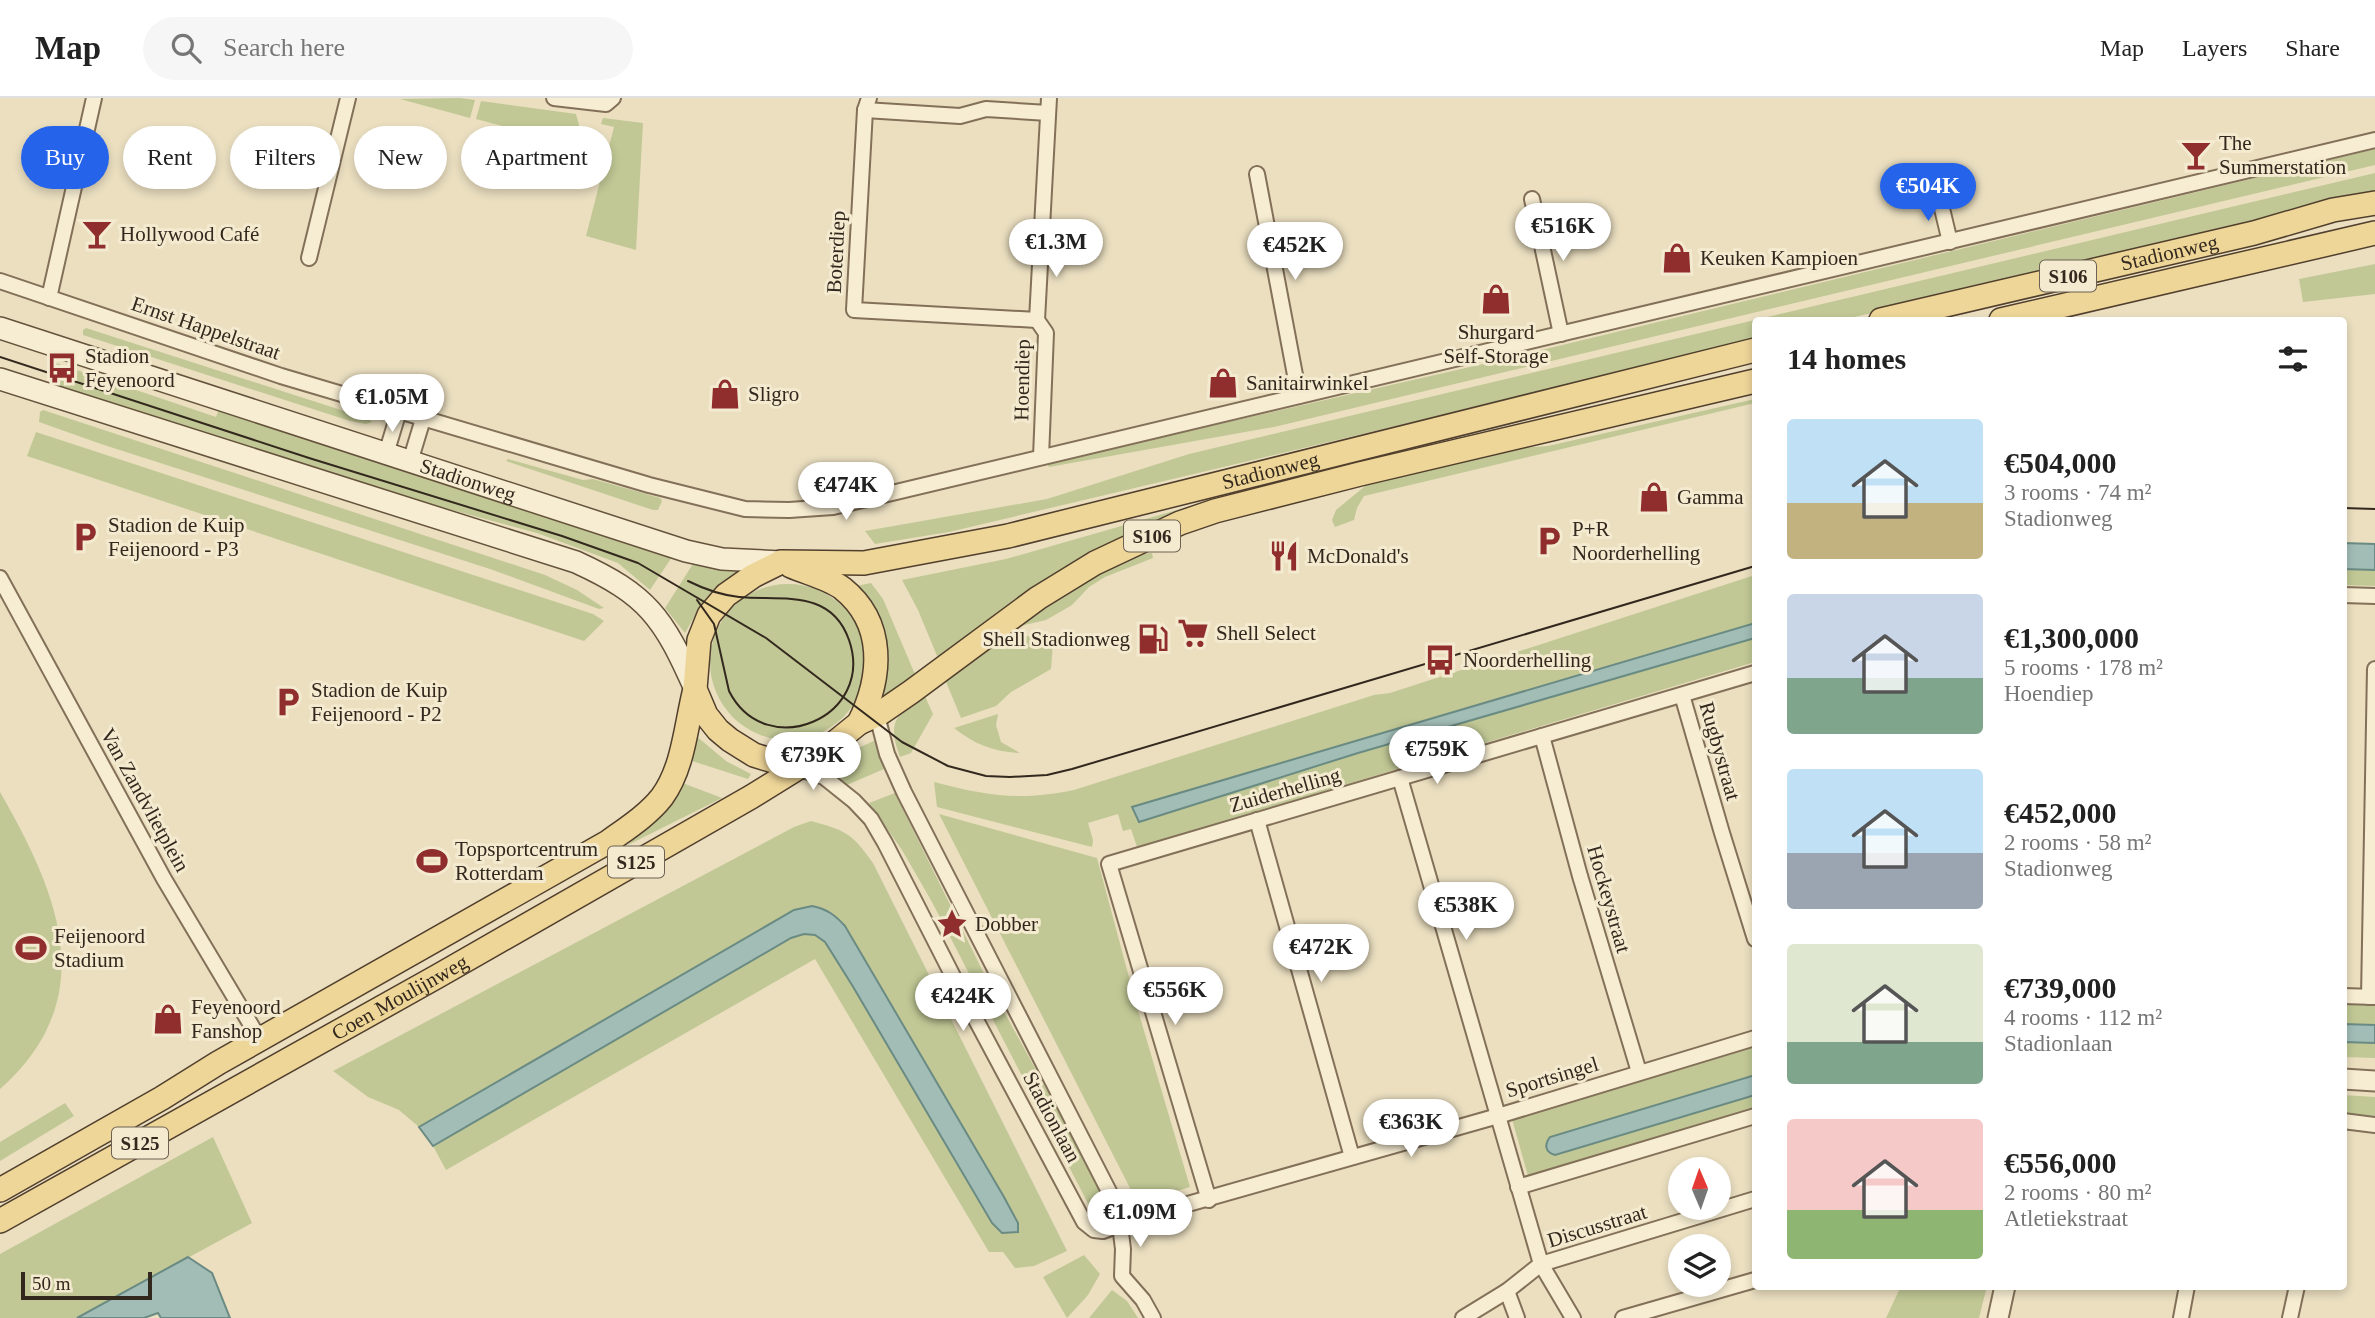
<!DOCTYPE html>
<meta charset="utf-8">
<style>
body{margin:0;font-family:"Times New Roman",serif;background:#f6f6f6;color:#222;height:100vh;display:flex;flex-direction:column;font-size:26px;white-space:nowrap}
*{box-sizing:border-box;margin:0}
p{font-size:23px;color:#767676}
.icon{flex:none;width:38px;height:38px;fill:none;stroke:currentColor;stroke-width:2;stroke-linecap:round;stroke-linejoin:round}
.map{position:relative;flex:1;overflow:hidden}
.details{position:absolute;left:1752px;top:219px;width:595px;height:973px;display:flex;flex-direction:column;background:#fff;border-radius:7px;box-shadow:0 4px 10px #0003}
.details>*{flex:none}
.banner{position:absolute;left:21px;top:28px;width:665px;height:63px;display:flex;gap:14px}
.needle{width:46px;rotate:358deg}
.buttons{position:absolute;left:1668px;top:1059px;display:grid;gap:14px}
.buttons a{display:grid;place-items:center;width:63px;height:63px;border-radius:50%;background:#fff;box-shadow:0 4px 10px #0003;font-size:35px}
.scale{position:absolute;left:21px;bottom:18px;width:131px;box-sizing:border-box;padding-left:7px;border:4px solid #33281d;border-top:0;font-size:19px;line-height:24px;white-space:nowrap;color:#33281d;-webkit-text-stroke:5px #f3eacf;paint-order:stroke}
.price{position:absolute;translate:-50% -60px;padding:0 16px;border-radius:24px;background:#fff;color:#222;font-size:23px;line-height:46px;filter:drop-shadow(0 2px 4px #0008)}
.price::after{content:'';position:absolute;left:50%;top:42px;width:21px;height:16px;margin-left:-10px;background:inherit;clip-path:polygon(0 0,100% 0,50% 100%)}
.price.current{background:#2563eb;color:#fff}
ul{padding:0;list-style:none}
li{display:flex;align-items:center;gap:21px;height:175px;padding:0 35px}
li span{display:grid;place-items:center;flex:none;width:196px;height:140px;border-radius:7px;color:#555}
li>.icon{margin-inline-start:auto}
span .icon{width:84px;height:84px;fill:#fffc;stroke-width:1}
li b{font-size:30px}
h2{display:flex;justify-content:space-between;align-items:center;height:84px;padding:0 35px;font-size:30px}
.pill{padding:0 24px;border-radius:32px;background:#fff;box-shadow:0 4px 10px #0003;font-size:24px;line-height:63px}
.pill.current{background:#2563eb;color:#fff}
header{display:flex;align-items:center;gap:42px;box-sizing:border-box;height:98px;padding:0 35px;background:#fff;border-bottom:2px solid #e0e0e0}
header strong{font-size:33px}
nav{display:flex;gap:38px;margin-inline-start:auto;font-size:24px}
.search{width:490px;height:63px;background:#f6f6f6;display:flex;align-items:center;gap:18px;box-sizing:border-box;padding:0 24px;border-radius:38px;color:#767676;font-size:26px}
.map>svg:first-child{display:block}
.green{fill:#c1c895}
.water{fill:#a2bdb6;stroke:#6a8b83;stroke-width:2}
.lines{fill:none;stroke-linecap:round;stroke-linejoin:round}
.minor-casing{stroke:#837059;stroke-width:18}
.tertiary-casing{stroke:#837059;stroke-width:23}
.secondary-casing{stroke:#65523c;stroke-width:24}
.primary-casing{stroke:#513f2d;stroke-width:26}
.minor{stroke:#f7edd2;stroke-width:14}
.tertiary{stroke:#f7edd2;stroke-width:19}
.secondary{stroke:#f7edd2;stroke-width:21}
.primary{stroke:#eed598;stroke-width:23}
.tram{stroke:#33281d;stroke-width:2}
.labels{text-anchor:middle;stroke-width:6;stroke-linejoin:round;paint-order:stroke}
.shield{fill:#f3eacf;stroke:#6d6252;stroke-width:2}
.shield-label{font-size:19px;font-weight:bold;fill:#33281d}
.poi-label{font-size:21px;fill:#33281d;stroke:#f3eacf;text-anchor:start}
.street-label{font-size:21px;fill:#33281d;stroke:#f3eacf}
</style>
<header>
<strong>Map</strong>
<div class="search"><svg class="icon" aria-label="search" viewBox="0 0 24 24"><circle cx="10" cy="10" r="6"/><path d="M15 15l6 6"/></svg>Search here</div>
<nav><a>Map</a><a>Layers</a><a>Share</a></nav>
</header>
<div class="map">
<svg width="2375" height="1220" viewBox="0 0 2375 1220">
<rect width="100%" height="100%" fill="#ebdfc0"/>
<g class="green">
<polygon points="460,0 475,2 470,20 400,1"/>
<polygon points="481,3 576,16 579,27 574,47 476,21"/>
<polygon points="603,20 643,25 636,152 586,138 614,29 601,26"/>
<polygon points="2375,51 2375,67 1274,329 1049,369 1047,365 1492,264"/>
<polygon points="2375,75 2375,96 1842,222 1755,222 1755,243 949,434 875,446 865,433 1047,401 1189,356"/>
<polygon points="2375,166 2375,196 2303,204 2299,181"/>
<polygon points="86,230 369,321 372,324 366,326 350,323 83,237 83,232"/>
<polygon points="56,265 216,319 219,311 674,456 650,492 618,465 537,435 367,389 53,288 51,285"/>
<polygon points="1755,301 1755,305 1364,398 1357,410 1354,422 1335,429 1332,422 1336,412 1370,384 1505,351 1548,348"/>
<polygon points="43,312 545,477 577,492 604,510 599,511 490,471 101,346 39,324 40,314"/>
<polygon points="36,334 593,516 604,523 584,543 27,358"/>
<polygon points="508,361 583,382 593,381 660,400 662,403 658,412 653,412 506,363"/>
<polygon points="1212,402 1100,449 1031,495 940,565 918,512 902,482 1006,461"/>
<path d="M1152,455L1153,460L1105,479L1089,489L1072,507L1046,522L1012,530C1051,501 1102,457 1152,455Z"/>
<polygon points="696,461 749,471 702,505 685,535 665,510"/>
<polygon points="2343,471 2375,472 2375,488 2343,487"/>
<path d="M1755,477V525L1133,709L1139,724L1358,655L1755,540V564L1137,749L1131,731L1123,733L1118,716L1088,725L1093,742L1092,749L937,709L934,684C988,698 1019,703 1074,692L1374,597L1390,595Z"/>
<polygon points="871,485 883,501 917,581 884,603 886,553 856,488"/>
<circle cx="788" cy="564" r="78"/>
<path d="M1025,538H1039L1053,545L1051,571L1011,594L996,608L961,620L944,579C970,561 994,547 1025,538Z"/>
<path d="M924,596L933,616L911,655L900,659C887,624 895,617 924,596Z"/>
<path d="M998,616L996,627L1001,644L1020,655C994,654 974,646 954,630Z"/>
<polygon points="695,637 726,663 751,676 748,681 689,662"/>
<polygon points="876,642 884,671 847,687 825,674 858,650"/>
<polygon points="680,684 722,700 628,747 665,712"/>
<path d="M0,694C58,795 103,900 0,991Z"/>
<polygon points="895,695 991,890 1086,1063 1110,1115 1107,1119 1096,1121 932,804 902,752 869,705"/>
<polygon points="939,716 1097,760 1137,909 1190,1089 1144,1103 1131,1092"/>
<path d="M811,723C845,732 852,735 873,765L1067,1153L1034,1168L1015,1170L1003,1154H989L815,861L446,1072L433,1048L791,840L804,836L815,837L825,844L852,887L992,1125H1018L845,828L794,812L419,1029L399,1012L368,999L333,973L794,729Z"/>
<polygon points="2343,906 2375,906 2375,927 2343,926"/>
<polygon points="2343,944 2375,945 2375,960 2343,959"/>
<polygon points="1755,949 1755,977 1550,1039 1546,1044 1550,1055 1555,1057 1755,997 1755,1012 1528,1078 1512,1021"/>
<polygon points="2343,997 2375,999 2375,1020 2343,1016"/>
<polygon points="65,1005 74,1018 0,1063 0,1044"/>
<polygon points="213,1039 252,1125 77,1220 0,1220 0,1156"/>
<polygon points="1084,1157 1100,1176 1088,1197 1067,1220 1043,1179"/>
<polygon points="1901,1188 1987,1188 1979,1220 1886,1220"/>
<polygon points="1112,1192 1127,1203 1138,1220 1089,1220"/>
</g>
<g class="water">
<polygon points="2343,445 2375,446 2375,472 2343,471"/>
<polygon points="1755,525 1755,540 1358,655 1139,724 1132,709"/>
<path d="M812,808C827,811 835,817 845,828L1004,1099L1018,1125V1134L1002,1135L992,1125L852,887L825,844L815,837L804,836L791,840L433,1048L419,1029L794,812Z"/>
<polygon points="2343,926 2375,927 2375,945 2343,944"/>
<path d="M1755,977V997L1555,1057C1545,1054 1544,1047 1550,1039Z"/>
<polygon points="188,1159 212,1175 230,1220 161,1220 158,1215 144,1220 77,1220"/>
</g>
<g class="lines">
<g class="minor-casing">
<g id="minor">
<polyline points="554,0 606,6 613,0"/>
<polyline points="869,0 865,12 854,212 1037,222"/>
<polyline points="865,12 960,18 986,11 1048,15"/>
<polyline points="1257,76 1299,298"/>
<polyline points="1939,98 1950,144"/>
<polyline points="1532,101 1561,236"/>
<polyline points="309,160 348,0"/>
<polyline points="0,183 281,278 649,387 745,411 789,412 833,409 2375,42"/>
<polyline points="49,200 94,0"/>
<polyline points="386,356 399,313"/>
<polyline points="1041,359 1046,235 1037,222 1049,0"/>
<polyline points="410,364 423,321"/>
<polyline points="0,480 164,781 260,942"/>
<polyline points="2343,497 2375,498"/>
<polyline points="1682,597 1722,735 1755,841"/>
<polyline points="875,610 887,656 904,694 1118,1111 1123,1151 1122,1178 1143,1202 1153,1220"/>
<polyline points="1542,638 1580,778 1639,974"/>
<polyline points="796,670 824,679 854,703 871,721 885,745 960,892 1084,1124 1094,1132 1103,1133 1135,1121 1498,1018 1755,940"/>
<polyline points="1400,680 1541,1166 1573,1220"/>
<polyline points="1257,722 1352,1059"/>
<polyline points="2343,898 2375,899"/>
<polyline points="2369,899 2375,571"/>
<polyline points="2343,1023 2375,1027"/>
<polyline points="1518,1089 1755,1018"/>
<polyline points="1209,1102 1109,766 1755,575"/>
<polyline points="1507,1193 1517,1220"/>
<polyline points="1463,1220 1507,1193 1541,1166 1755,1101"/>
<polyline points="1623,1220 1755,1182"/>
<polyline points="2181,1220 2187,1188"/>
<polyline points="2290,1220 2297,1188"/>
</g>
</g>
<g class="tertiary-casing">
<g id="tertiary">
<polyline points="2343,981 2375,983"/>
<polyline points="1998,1220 2005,1188"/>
</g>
</g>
<g class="secondary-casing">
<g id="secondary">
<path id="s1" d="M0,230L686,453L722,461L781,464"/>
<path d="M0,281L576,464C648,497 663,519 695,591"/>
</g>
</g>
<g class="primary-casing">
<g id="primary">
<path id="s2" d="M1881,222L2254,135L2333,112L2375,105"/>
<polyline points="2001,222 2375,135"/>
<path d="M791,468C807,475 828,480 842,490C886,525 882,579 859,625"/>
<path id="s3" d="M796,670L754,657L730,642L718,632L706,617L695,591L699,542L709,517L726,497L753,478L781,464L864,465L1008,438L1755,252"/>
<path d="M0,1092L162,1000L218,965L608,744C626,731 648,717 662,699C684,669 686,626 695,591"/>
<path id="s4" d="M0,1123L438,878L751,699L822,655L859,625L879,616L911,594L1038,500L1095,465L1180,425L1215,413L1360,376L1755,283"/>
</g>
</g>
<use href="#minor" class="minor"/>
<use href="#tertiary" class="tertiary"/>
<use href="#secondary" class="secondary"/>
<use href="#primary" class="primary"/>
<g class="tram">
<polyline points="0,259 309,360 562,438 638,465 766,540 902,644 948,668 986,678 1010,679 1047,677 1072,671 1755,468"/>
<polyline points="2343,410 2375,411"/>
<path d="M688,483C704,491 721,497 739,499C781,503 831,490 849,542C876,619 766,666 729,593L714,526L697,502"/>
</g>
</g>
<defs>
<g id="bar-bare" transform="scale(2.415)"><path d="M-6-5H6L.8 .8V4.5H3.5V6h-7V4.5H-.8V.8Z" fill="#8f2e2c" stroke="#f3eacf" stroke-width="2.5" paint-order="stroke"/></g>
<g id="shop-bare" transform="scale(2.415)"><path d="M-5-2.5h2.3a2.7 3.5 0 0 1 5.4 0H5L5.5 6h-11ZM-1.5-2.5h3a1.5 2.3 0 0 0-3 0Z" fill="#8f2e2c" stroke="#f3eacf" stroke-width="2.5" paint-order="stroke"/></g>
<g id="bus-bare" transform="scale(2.415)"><path d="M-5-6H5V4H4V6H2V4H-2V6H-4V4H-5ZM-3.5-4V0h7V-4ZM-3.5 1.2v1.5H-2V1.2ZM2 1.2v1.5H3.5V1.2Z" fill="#8f2e2c" stroke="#f3eacf" stroke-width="2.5" paint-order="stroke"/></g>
<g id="parking-bare" transform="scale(2.415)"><path d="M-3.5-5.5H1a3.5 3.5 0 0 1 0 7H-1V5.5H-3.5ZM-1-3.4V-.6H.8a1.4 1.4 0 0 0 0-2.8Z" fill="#8f2e2c" stroke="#f3eacf" stroke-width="2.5" paint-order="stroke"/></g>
<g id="restaurant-bare" transform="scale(2.415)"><path d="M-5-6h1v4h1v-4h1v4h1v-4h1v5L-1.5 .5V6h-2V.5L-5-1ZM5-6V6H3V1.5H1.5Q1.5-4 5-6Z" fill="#8f2e2c" stroke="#f3eacf" stroke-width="2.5" paint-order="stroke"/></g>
<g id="supermarket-bare" transform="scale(2.415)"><path d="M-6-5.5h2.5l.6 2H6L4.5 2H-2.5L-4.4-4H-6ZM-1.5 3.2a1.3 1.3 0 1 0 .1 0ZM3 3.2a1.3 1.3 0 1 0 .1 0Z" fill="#8f2e2c" stroke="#f3eacf" stroke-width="2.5" paint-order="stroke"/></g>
<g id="fuel-bare" transform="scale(2.415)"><path d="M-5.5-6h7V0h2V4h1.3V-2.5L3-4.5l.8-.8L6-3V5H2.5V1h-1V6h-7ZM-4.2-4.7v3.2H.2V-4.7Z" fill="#8f2e2c" stroke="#f3eacf" stroke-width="2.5" paint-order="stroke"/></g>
<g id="stadium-bare" transform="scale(2.415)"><path d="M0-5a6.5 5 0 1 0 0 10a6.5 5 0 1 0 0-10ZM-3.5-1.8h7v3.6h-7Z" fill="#8f2e2c" stroke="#f3eacf" stroke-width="2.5" paint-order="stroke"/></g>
<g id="sight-bare" transform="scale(2.415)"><path d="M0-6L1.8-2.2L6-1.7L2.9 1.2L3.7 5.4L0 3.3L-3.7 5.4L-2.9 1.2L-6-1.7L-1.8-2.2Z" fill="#8f2e2c" stroke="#f3eacf" stroke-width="2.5" paint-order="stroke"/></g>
</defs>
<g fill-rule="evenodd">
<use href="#bar-bare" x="2196" y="57"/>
<use href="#bar-bare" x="97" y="136"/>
<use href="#shop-bare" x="1677" y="160"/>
<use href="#shop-bare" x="1496" y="201"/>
<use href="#bus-bare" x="62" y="270"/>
<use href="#shop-bare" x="1223" y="285"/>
<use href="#shop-bare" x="725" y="296"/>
<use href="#shop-bare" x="1654" y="399"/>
<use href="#parking-bare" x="85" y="439"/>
<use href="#parking-bare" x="1549" y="443"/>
<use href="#restaurant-bare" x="1284" y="458"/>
<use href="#supermarket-bare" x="1193" y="535"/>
<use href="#fuel-bare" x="1153" y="541"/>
<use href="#bus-bare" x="1440" y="562"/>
<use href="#parking-bare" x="288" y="604"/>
<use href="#stadium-bare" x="432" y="763"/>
<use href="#sight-bare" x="952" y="826"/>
<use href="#stadium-bare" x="31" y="850"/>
<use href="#shop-bare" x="168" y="921"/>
</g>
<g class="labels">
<g class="shield">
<rect x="2040" y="162.5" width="56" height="31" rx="5"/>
<rect x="1124" y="422.5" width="56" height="31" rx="5"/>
<rect x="608" y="748.5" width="56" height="31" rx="5"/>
<rect x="112" y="1029.5" width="56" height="31" rx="5"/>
</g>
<g class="shield-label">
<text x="2068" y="185">S106</text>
<text x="1152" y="445">S106</text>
<text x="636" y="771">S125</text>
<text x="140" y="1052">S125</text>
</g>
<g class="poi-label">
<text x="2219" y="52">The<tspan x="2219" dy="24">Summerstation</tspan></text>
<text x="120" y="143">Hollywood Café</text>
<text x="1700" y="167">Keuken Kampioen</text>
<text x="1496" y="241" text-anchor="middle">Shurgard<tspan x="1496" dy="24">Self-Storage</tspan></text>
<text x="85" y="265">Stadion<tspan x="85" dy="24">Feyenoord</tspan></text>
<text x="1246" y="292">Sanitairwinkel</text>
<text x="748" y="303">Sligro</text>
<text x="1677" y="406">Gamma</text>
<text x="108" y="434">Stadion de Kuip<tspan x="108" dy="24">Feijenoord - P3</tspan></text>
<text x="1572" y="438">P+R<tspan x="1572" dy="24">Noorderhelling</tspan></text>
<text x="1307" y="465">McDonald's</text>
<text x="1216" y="542">Shell Select</text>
<text x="1130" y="548" text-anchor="end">Shell Stadionweg</text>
<text x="1463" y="569">Noorderhelling</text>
<text x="311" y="599">Stadion de Kuip<tspan x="311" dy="24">Feijenoord - P2</tspan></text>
<text x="455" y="758">Topsportcentrum<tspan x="455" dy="24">Rotterdam</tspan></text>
<text x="975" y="833">Dobber</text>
<text x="54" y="845">Feijenoord<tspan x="54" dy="24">Stadium</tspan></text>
<text x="191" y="916">Feyenoord<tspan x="191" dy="24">Fanshop</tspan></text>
</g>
<g class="street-label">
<text transform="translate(836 154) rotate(-87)" y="7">Boterdiep</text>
<text dy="7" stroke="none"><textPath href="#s2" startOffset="296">Stadionweg</textPath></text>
<text transform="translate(206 230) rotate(19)" y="7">Ernst Happelstraat</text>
<text transform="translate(1022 282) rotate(-89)" y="7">Hoendiep</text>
<text dy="7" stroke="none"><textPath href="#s3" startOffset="802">Stadionweg</textPath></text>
<text dy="7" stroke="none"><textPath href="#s1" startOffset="492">Stadionweg</textPath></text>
<text transform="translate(1720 653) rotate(74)" y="7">Rugbystraat</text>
<text transform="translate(1285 692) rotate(-16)" y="7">Zuiderhelling</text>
<text transform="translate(145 702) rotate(61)" y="7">Van Zandvlietplein</text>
<text transform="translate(1609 801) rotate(74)" y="7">Hockeystraat</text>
<text dy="7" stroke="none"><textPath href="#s4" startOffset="458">Coen Moulijnweg</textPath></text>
<text transform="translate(1552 979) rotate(-17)" y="7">Sportsingel</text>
<text transform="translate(1052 1019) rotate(62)" y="7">Stadionlaan</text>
<text transform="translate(1597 1128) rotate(-17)" y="7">Discusstraat</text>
</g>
</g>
</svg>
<div class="buttons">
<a><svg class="needle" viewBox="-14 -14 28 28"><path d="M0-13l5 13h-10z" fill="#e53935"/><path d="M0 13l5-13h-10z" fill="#767676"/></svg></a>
<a><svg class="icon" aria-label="layers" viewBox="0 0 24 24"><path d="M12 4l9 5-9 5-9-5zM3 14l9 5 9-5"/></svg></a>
</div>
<div class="scale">50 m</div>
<b class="price current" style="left:1928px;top:125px">€504K</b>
<b class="price" style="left:1563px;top:165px">€516K</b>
<b class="price" style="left:1056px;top:181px">€1.3M</b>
<b class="price" style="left:1295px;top:184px">€452K</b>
<b class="price" style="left:392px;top:336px">€1.05M</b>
<b class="price" style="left:846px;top:424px">€474K</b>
<b class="price" style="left:1437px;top:688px">€759K</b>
<b class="price" style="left:813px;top:694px">€739K</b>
<b class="price" style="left:1466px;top:844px">€538K</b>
<b class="price" style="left:1321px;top:886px">€472K</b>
<b class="price" style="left:1175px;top:929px">€556K</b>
<b class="price" style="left:963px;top:935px">€424K</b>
<b class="price" style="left:1411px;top:1061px">€363K</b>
<b class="price" style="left:1140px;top:1151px">€1.09M</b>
<div class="banner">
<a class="pill current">Buy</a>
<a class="pill">Rent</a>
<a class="pill">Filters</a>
<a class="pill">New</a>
<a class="pill">Apartment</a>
</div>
<section class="details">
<h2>14 homes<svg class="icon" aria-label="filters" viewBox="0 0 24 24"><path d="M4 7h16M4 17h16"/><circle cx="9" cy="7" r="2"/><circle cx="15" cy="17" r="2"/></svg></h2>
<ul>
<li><span style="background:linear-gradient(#bfe0f5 60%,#c2b280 0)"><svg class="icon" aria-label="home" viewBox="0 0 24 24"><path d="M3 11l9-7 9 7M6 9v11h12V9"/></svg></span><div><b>€504,000</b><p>3 rooms · 74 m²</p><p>Stadionweg</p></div></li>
<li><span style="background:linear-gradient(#c9d6e8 60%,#7fa58c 0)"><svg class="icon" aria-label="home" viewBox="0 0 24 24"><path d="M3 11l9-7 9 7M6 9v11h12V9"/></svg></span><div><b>€1,300,000</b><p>5 rooms · 178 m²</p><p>Hoendiep</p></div></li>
<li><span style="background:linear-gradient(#bfe0f5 60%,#9aa5b1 0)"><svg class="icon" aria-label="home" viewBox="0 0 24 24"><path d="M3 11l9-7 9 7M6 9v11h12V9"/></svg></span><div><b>€452,000</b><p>2 rooms · 58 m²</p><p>Stadionweg</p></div></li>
<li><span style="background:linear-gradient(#dfe7d0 70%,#7fa58c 0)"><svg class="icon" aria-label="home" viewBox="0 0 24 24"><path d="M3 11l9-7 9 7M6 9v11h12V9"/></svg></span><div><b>€739,000</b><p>4 rooms · 112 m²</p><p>Stadionlaan</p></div></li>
<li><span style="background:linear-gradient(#f6c9c9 65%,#8fb573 0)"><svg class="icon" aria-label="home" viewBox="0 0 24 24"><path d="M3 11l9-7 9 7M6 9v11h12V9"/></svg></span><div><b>€556,000</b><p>2 rooms · 80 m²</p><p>Atletiekstraat</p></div></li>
</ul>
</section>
</div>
